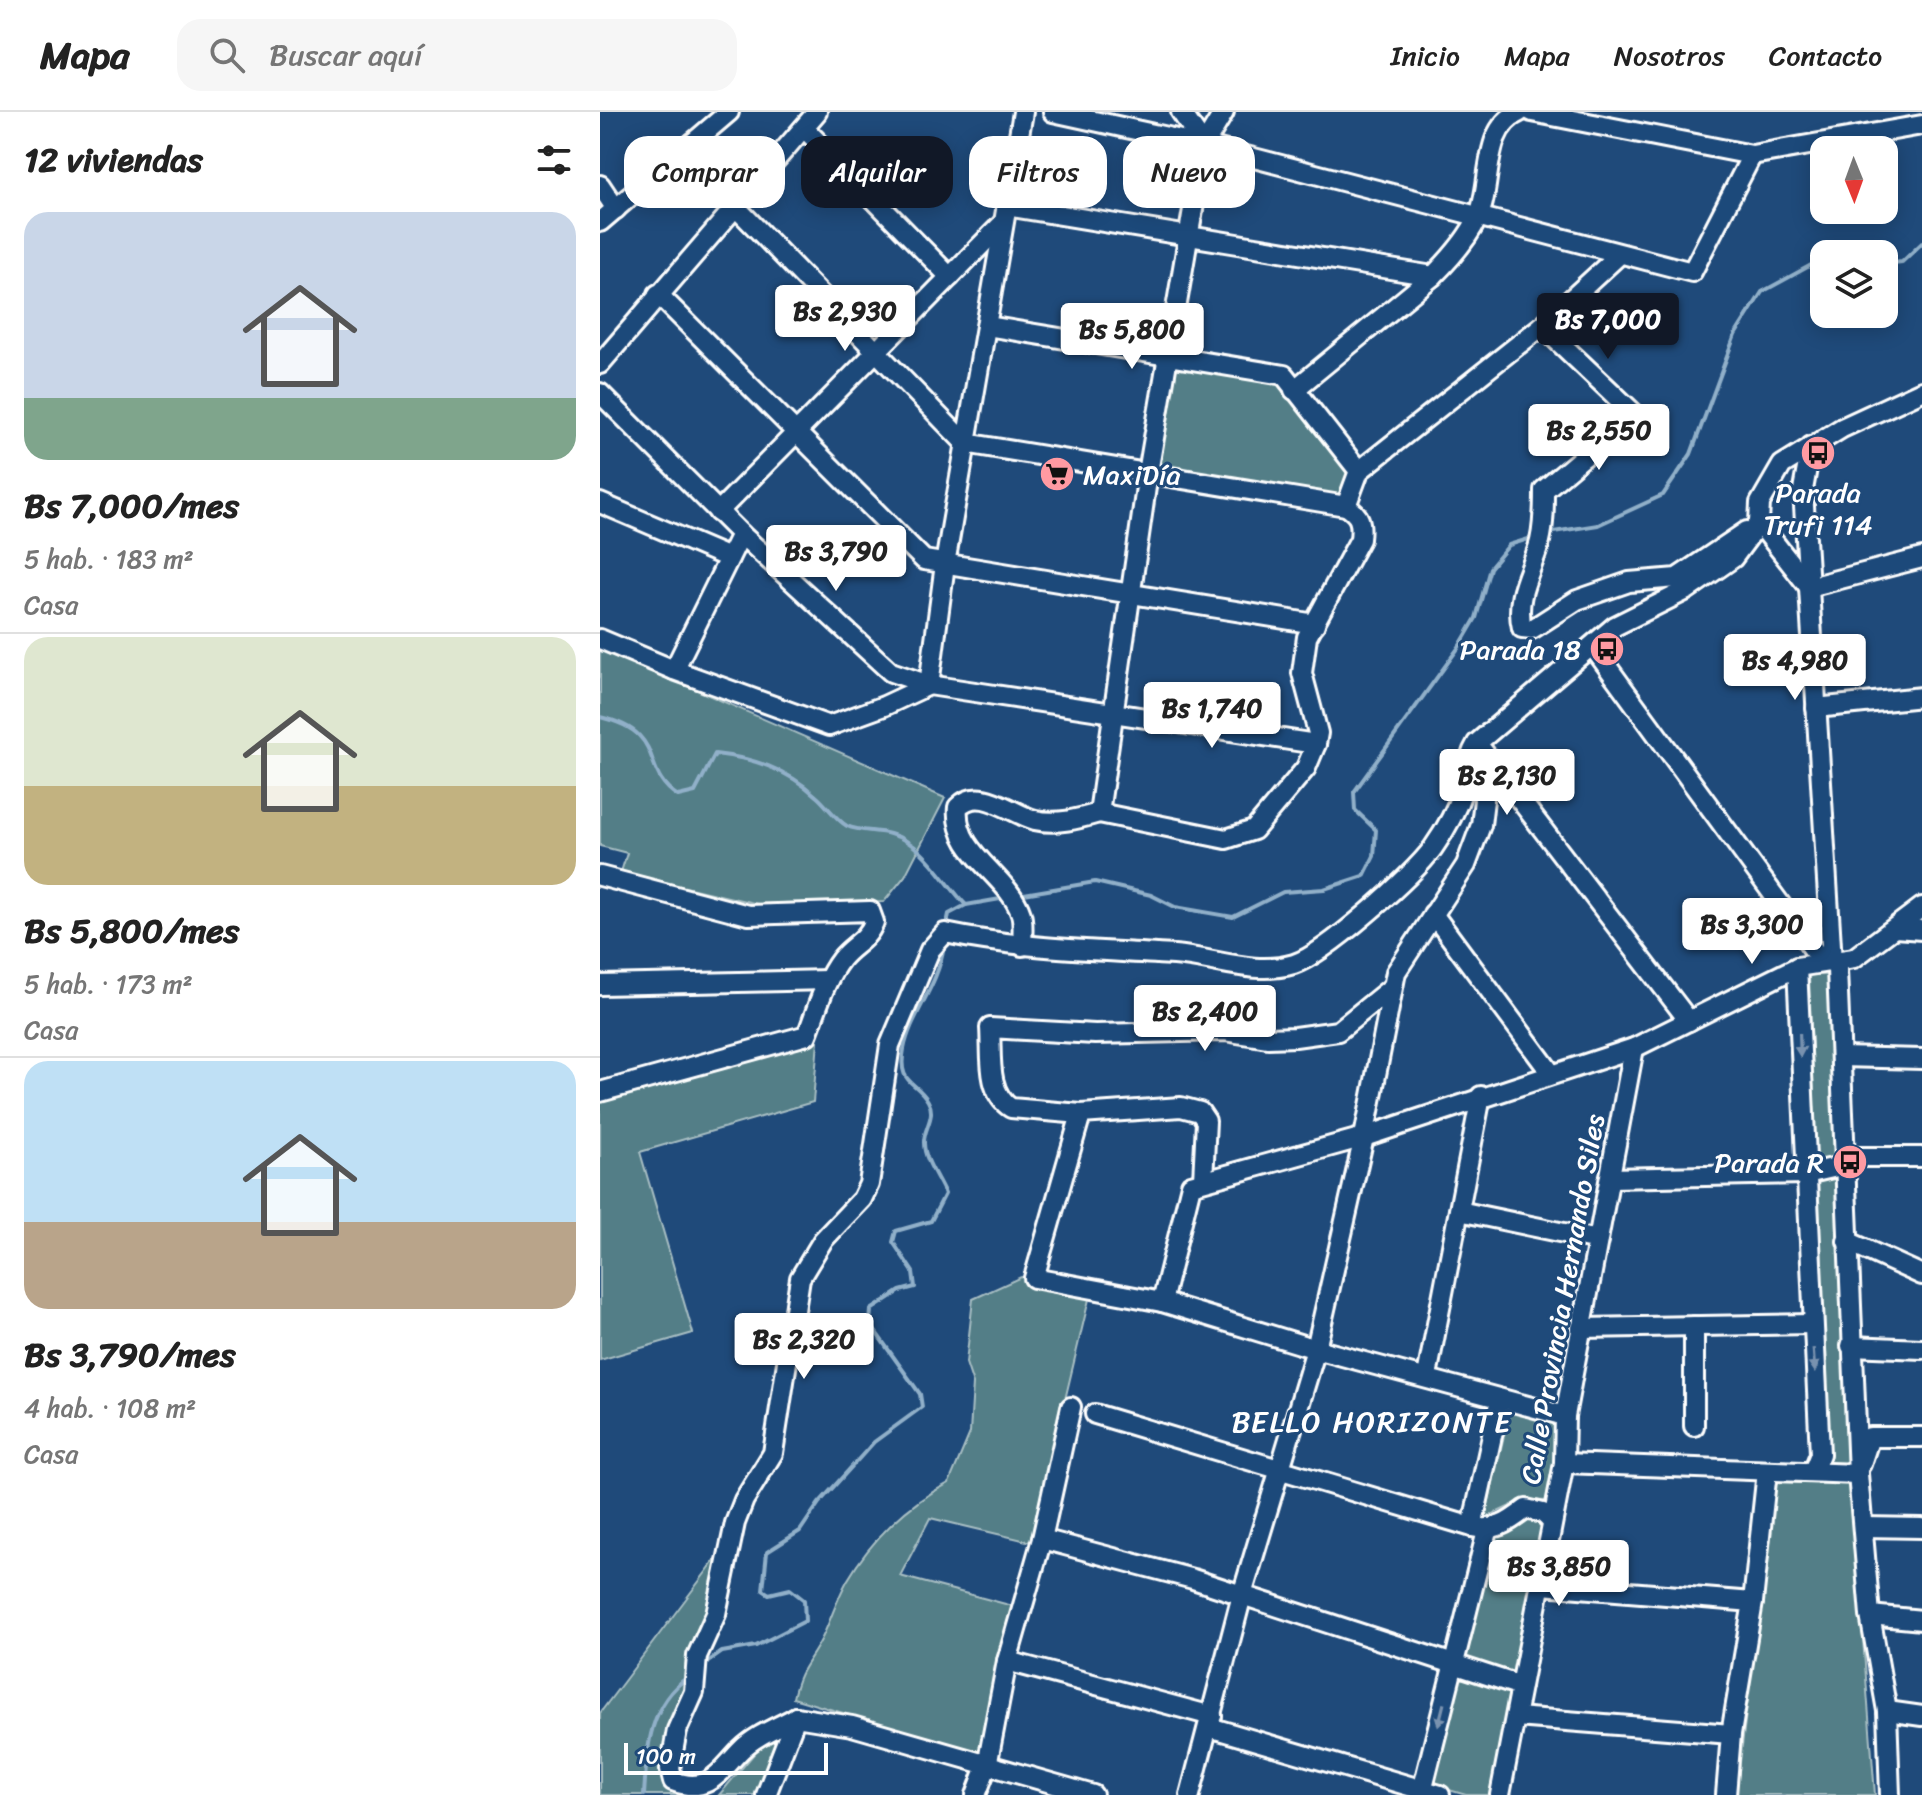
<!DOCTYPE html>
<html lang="es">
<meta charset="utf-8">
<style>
body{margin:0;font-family:Sriracha,sans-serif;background:#f6f6f6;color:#222;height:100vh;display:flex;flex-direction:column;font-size:30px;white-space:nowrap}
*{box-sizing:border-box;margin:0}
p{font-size:26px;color:#767676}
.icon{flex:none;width:44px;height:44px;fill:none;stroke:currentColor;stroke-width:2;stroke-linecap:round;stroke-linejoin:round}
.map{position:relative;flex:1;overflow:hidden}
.side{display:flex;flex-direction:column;background:#fff;width:600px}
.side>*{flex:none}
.banner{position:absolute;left:24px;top:24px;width:760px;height:72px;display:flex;gap:16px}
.needle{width:52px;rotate:179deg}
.controls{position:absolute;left:1210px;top:24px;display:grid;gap:16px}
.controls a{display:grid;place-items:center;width:88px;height:88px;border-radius:16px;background:#fff;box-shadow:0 4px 20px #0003;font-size:40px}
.scale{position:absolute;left:24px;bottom:20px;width:204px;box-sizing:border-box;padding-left:8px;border:4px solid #fff;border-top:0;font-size:22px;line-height:28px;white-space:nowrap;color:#fff;-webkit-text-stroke:6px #1f4a7a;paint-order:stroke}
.price{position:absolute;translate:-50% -68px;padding:0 18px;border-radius:8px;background:#fff;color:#222;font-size:26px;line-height:52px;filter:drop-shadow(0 2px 4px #0008)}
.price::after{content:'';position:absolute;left:50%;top:48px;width:24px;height:18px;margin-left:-12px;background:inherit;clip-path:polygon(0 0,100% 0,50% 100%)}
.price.on{background:#111827;color:#fff}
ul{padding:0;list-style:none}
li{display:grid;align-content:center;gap:16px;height:424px;padding:0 24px}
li+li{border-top:2px solid #e0e0e0}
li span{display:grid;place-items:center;height:248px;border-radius:24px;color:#555}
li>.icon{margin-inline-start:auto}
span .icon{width:144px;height:144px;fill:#fffc;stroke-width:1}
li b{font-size:34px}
h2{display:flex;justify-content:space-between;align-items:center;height:96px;padding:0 24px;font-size:34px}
.chip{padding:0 28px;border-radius:24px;background:#fff;box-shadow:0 4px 20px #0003;font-size:28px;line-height:72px}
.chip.on{background:#111827;color:#fff}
header{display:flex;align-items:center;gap:48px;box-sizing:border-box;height:112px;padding:0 40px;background:#fff;border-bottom:2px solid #e0e0e0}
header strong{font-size:38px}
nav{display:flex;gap:44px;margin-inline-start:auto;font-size:28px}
.search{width:560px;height:72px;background:#f6f6f6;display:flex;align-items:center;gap:20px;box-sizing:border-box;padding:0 28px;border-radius:24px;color:#767676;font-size:30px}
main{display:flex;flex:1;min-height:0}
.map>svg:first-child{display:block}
.green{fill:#527e87;stroke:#a8bec3;stroke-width:2}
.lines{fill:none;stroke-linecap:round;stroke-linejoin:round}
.stream{stroke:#91b0c9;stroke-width:4}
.minor-casing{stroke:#fff;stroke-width:24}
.minor{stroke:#1f4a7a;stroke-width:18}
.oneway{fill:#7992af}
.labels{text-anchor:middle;stroke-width:6;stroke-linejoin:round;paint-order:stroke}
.poi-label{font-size:28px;fill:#fff;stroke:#1f4a7a;text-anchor:end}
.street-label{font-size:28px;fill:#fff;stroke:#1f4a7a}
.neighbourhood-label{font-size:30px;letter-spacing:2px;fill:#fff;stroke:#1f4a7a}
</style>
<header>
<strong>Mapa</strong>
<div class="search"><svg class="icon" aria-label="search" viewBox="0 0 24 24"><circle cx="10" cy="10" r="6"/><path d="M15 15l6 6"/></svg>Buscar aquí</div>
<nav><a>Inicio</a><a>Mapa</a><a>Nosotros</a><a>Contacto</a></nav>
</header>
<main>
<section class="side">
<h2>12 viviendas<svg class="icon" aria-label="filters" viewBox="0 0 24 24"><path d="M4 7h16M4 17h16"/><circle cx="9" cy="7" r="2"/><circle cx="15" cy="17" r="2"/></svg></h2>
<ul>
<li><span style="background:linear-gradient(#c9d6e8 75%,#7fa58c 0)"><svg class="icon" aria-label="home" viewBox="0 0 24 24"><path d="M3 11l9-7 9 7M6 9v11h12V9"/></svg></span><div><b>Bs 7,000/mes</b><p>5 hab. · 183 m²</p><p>Casa</p></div></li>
<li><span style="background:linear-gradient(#dfe7d0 60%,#c2b280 0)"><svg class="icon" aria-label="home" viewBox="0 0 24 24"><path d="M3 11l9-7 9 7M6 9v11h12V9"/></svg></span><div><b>Bs 5,800/mes</b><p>5 hab. · 173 m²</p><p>Casa</p></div></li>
<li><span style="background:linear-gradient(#bfe0f5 65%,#b9a48a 0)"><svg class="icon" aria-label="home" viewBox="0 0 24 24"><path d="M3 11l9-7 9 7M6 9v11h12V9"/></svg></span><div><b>Bs 3,790/mes</b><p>4 hab. · 108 m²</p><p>Casa</p></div></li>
</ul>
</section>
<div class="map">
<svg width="1322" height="1683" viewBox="0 0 1322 1683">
<rect width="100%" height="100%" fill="#1f4a7a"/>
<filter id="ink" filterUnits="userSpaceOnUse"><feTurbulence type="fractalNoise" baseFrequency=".0125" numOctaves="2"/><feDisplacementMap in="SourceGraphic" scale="16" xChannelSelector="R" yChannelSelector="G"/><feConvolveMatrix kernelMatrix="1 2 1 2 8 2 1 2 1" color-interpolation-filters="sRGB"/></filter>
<g filter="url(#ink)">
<g class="green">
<polygon points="574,253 677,269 749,357 744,390 556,360"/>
<polygon points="0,536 345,686 305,764 284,790 158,792 21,760 27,741 0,734"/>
<polygon points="1209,863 1229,863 1248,1355 1228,1356"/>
<polygon points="218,929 213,990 40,1040 93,1221 0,1248 0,988"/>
<path d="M421,1165L490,1183L431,1430L330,1406L300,1464L413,1494L391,1579L380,1642L193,1586C200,1554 209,1552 222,1526C231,1507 237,1487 247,1469C271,1428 307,1392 349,1371L370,1321L373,1272L366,1251L373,1187Z"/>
<polygon points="910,1297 955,1307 955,1349 946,1389 923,1388 885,1406"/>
<polygon points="1174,1370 1251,1371 1275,1683 1136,1683"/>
<polygon points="933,1406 944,1413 917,1563 862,1547 895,1423 908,1421"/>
<polygon points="134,1423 63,1658 82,1683 0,1683 0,1601"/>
<polygon points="855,1564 908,1576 913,1581 894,1683 866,1683 829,1672"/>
<polygon points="187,1603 158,1683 119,1683"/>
</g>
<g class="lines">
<g class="stream">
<polyline points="1284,152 1302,150 1322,131"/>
<polyline points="947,421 998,413 1063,383 1091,342 1135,223 1162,180 1224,146"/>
<path d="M0,605C69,621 38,658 78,684L95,680L115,642C153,646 187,657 216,684C226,692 236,708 247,714C260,720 276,718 290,722C324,731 343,769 366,793"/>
<polyline points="418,783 495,770 551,783 575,795 633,805 683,780 724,777 764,764 774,744 776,718 755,698 754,680 859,535 876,506 890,456 909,433 935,425"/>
<polyline points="346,817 349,802 366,793 406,786"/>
<path d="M102,1554L122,1540L156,1534L205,1509L204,1488L190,1477L169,1482L163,1478L167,1440L200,1419L219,1391L274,1330L322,1295L320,1282L270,1212L271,1198L300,1179L315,1175L313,1160L293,1130L296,1119L331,1109L345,1082C339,1067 324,1048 324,1031C323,1017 337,1004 328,989C316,968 297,973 304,937C311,902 338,875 344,834"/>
<path d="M44,1683C47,1638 48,1593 88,1565"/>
</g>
<g class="minor-casing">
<g id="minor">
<polyline points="453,0 604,33 1092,160 1152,43"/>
<polyline points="581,0 604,33"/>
<polyline points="932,0 1152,43 1322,13"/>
<polyline points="204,16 350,165"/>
<path d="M93,31L95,53L365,331L746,394C760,403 762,410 760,427L707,525L702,561L718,621L716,632L706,656L654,718L626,727L499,701"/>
<polyline points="0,73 16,97"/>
<polyline points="406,94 833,164 694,278"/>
<polyline points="0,110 129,0"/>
<path d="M833,164C850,147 868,127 878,105C893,73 881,16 920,0"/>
<polyline points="58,182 324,448 715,512"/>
<polyline points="387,214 684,263 759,359"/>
<path d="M942,214L1046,313L987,342L944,378C944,395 944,412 940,429C932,460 914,483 922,516L932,517L977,488L1029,470L1077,466L1147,419"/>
<polyline points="0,252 217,0"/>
<polyline points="0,281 141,422 291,560 329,573 716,632"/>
<polyline points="1211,334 1203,378 1232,850 1237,857 1258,1362 1270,1503 1287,1599 1290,1683"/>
<polyline points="0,391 129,446"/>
<polyline points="746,394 759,359 942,214 1020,142"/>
<polyline points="118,400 403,111"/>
<polyline points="1159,411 1209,475 1322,446"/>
<polyline points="0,527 74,558 229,614 284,594 329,573 345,452 423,0"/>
<polyline points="993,535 1216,841 1232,850"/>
<polyline points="74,558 141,422"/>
<polyline points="1216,596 1322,585"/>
<polyline points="879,634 1089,909"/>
<path d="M0,764L148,803L270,799L274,810C267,829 253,832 241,847C224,869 217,898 207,923L0,980"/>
<polyline points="833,802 951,961"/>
<polyline points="1295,816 1322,818"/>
<path d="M422,834C422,825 424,811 421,802C408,762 353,742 358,695C380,672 411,702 435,708C457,713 478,707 499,701L548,361L604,33L624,0"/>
<polyline points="1197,855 1220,1342 1214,1357 1208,1360"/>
<polyline points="0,873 228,868"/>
<polyline points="1241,945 1322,947"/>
<polyline points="481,1002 434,1166 562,1190 716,1237 965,1304"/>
<polyline points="1246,1045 1322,1045"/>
<polyline points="1010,1066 1206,1062 1246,1053"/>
<path d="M603,1068L606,1009L600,1000L581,995L481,1002L411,996C386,980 392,942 390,916L495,922L625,919L668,926L695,925L738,919L791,876"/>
<polyline points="859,1099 998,1128"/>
<polyline points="1247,1129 1322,1163"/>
<polyline points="562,1190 591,1073 764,1025 1034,936 1197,855 1254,846 1322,795"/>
<polyline points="1094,1214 1094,1314"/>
<polyline points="981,1216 1212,1212"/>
<polyline points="1251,1234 1322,1237"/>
<polyline points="827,1264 881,984"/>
<path d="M495,1302L872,1415C895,1420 908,1411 926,1397L943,1401L952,1410"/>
<polyline points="964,1351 1258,1362"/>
<polyline points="1261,1352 1270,1325 1322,1325"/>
<polyline points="872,1415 900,1287"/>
<polyline points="1264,1415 1322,1416"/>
<polyline points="442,1427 593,1467 921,1574"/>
<polyline points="942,1473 1153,1490"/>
<polyline points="1270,1503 1322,1508"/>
<polyline points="407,1549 612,1604"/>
<polyline points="1287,1599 1322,1604"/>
<path d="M196,1605C178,1615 156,1623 141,1638C120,1659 109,1683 73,1669L70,1657L77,1618L94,1580L97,1544L116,1502L135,1411L144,1388L173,1341L200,1166L223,1128L262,1087L269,1072L290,933L330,838L345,821C421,837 497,838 574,843C615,846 654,864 694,852C725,842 813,764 833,736C845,719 857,697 863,677C867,660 868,646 877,631L1015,514L1087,478L1133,446L1159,411L1160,391L1182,353L1242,316L1322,279"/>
<polyline points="196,1605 252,1614 493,1683"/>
<polyline points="916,1605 1131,1622"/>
<polyline points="609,1615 840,1683"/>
<polyline points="166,1683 196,1605"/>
<polyline points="376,1683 387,1654 407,1549 442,1427 471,1295"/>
<polyline points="590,1683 642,1483 716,1237 764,1025 796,860 866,753 881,713 884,688 878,632"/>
<polyline points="821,1683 887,1419"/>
<polyline points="900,1683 964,1351 965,1304 1034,936"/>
<polyline points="1126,1683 1131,1622 1153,1490 1167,1359"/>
</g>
</g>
<use href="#minor" class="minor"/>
</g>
<defs><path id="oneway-solid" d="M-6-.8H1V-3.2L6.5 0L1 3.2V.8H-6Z" transform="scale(2)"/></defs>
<g class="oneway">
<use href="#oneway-solid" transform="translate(1200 933) rotate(88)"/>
<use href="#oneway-solid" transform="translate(1214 1248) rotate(86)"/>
<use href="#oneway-solid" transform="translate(841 1603) rotate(104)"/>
</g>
</g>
<defs>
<g id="bus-disc" transform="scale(1.8)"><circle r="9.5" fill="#ff9aa2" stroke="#1f4a7a"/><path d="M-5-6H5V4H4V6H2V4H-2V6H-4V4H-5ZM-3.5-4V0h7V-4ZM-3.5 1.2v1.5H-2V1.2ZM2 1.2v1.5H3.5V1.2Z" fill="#111"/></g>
<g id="supermarket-disc" transform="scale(1.8)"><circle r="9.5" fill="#ff9aa2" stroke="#1f4a7a"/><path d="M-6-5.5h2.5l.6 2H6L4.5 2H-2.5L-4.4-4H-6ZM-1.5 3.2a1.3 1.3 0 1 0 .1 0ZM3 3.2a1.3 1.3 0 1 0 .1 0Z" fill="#111"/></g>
</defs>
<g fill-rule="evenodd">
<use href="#bus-disc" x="1218" y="341"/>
<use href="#supermarket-disc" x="457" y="362"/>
<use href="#bus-disc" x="1007" y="537"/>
<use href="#bus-disc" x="1250" y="1050"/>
</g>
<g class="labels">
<g class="poi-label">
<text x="483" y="372" text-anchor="start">MaxiDía</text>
<text x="1218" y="390" text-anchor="middle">Parada<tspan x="1218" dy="32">Trufi 114</tspan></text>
<text x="981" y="547">Parada 18</text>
<text x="1224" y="1060">Parada R</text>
</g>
<g class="street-label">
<text transform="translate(962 1187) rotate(-80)" y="10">Calle Provincia Hernando Siles</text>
</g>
<g class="neighbourhood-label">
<text x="772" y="1320">BELLO HORIZONTE</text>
</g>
</g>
</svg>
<div class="controls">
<a><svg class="needle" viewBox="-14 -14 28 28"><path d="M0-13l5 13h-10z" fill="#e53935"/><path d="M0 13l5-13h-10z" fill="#767676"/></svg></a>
<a><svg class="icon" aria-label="layers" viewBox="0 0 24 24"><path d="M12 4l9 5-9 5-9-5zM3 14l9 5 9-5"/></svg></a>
</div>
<div class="scale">100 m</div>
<b class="price" style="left:245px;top:241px">Bs 2,930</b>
<b class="price on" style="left:1008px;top:249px">Bs 7,000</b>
<b class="price" style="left:532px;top:259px">Bs 5,800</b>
<b class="price" style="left:999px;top:360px">Bs 2,550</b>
<b class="price" style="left:236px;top:481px">Bs 3,790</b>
<b class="price" style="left:1195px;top:590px">Bs 4,980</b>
<b class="price" style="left:612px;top:638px">Bs 1,740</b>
<b class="price" style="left:907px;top:705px">Bs 2,130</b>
<b class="price" style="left:1152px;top:854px">Bs 3,300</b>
<b class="price" style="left:605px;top:941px">Bs 2,400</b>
<b class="price" style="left:204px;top:1269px">Bs 2,320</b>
<b class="price" style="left:959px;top:1496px">Bs 3,850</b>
<div class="banner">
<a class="chip">Comprar</a>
<a class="chip on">Alquilar</a>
<a class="chip">Filtros</a>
<a class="chip">Nuevo</a>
</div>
</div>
</main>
